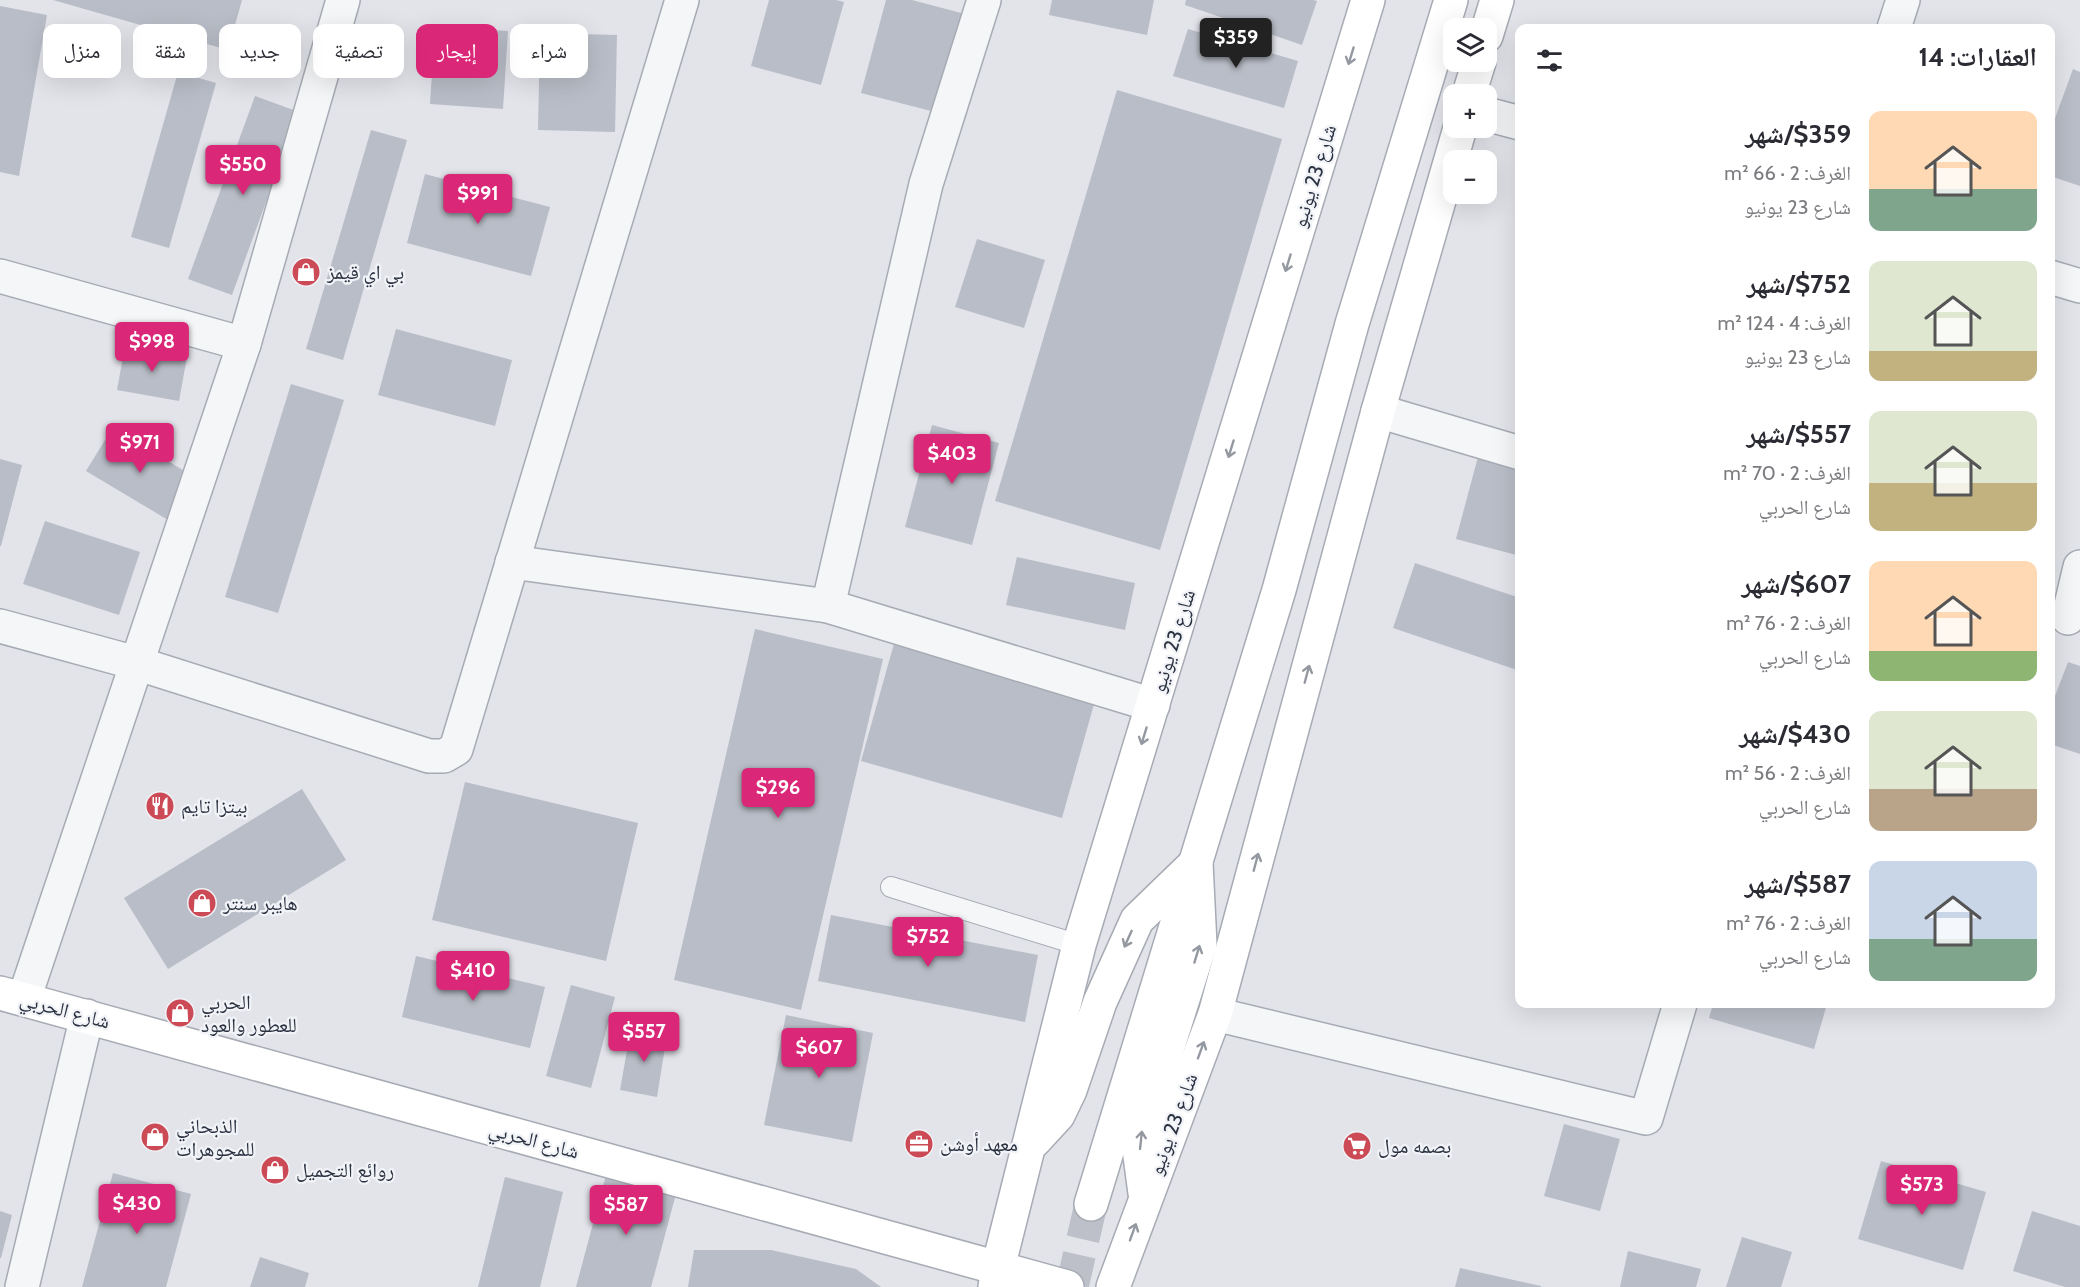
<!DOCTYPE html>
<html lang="ar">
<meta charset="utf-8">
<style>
body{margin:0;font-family:Cabin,"Noto Naskh Arabic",sans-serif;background:#f7f7f7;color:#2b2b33;direction:rtl;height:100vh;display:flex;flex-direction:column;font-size:22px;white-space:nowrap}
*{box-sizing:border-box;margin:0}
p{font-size:20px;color:#7c7c81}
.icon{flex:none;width:33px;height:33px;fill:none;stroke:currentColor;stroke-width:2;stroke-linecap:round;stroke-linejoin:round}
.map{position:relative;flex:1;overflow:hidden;direction:ltr}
.sheet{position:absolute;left:1515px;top:24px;width:540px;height:984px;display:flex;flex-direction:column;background:#fff;border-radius:12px;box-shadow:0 6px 24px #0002;direction:rtl}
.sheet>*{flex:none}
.banner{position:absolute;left:18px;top:24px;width:570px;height:54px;direction:rtl;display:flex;gap:12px}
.controls{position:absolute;left:1443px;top:18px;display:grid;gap:12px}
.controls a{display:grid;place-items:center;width:54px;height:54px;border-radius:12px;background:#fff;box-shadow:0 6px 24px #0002;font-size:30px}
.price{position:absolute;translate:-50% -51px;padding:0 14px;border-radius:6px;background:#db2777;color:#fff;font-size:20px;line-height:39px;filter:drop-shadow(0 2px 3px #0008)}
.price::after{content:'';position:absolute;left:50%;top:36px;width:18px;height:14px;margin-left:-9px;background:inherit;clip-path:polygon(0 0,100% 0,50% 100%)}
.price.active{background:#222;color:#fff}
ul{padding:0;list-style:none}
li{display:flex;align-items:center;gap:18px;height:150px;padding:0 18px}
li span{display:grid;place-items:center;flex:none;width:168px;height:120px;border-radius:12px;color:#555}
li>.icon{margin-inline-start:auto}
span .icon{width:72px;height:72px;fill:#fffc;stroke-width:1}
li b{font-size:26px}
h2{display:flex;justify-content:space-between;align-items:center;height:72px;padding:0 18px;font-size:26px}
.chip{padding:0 21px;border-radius:12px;background:#fff;box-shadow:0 6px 24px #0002;font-size:21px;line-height:54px}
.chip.active{background:#db2777;color:#fff}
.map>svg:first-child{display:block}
.building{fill:#b9bdc7}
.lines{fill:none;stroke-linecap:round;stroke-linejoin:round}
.secondary-tunnel{stroke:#bdc0c8;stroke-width:33;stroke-dasharray:33 16;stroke-linecap:butt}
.lane-casing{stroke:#a7abb4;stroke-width:22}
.street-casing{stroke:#a7abb4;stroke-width:36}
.secondary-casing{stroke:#a7abb4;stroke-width:36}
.lane{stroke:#f4f6f8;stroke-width:20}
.street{stroke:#f4f6f8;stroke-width:33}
.secondary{stroke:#fff;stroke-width:33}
.oneway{stroke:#9498a0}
.labels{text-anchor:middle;stroke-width:4.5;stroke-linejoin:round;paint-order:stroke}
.street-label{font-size:20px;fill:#2a3141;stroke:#f1f3f7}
.poi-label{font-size:20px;fill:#2a3141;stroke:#f1f3f7;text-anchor:start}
</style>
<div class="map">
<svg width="2080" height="1287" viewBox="0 0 2080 1287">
<rect width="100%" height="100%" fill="#e2e4ea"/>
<g class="building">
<polygon points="53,0 242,0 228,50"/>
<polygon points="769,0 836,0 844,2 821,85 751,66"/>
<polygon points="886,0 912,0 965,14 939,113 861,93"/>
<polygon points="1052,0 1154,0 1147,35 1049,15"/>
<polygon points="1186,0 1313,0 1317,1 1302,45 1185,5"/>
<polygon points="0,6 47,15 19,176 0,172"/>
<polygon points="435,26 508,31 503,109 430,104"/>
<polygon points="1188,29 1298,61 1284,108 1173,76"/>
<polygon points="540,33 617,35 615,132 538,130"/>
<polygon points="2073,69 2080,72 2080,186 2050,176 2050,132"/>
<polygon points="178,72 216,83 169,248 131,237"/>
<polygon points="1117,90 1282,139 1160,550 995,501"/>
<polygon points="255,96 299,112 232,295 188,279"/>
<polygon points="371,130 407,140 343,360 306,349"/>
<polygon points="425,174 550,207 531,276 407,243"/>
<polygon points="977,239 1045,260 1024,328 955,307"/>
<polygon points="396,329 512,360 495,426 378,395"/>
<polygon points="125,346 187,357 179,401 117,390"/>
<polygon points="291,384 344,400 278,613 225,597"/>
<polygon points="932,425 999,443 972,545 905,527"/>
<polygon points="113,427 194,477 168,520 86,471"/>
<polygon points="1479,453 1520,464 1520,556 1456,539"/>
<polygon points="0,459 22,465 1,546 0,546"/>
<polygon points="45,521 140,552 119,615 23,584"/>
<polygon points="1017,557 1135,583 1125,630 1006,605"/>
<polygon points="1415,563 1520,598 1520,671 1393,628"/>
<polygon points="755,629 883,659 801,1010 674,980"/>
<polygon points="895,640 1096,697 1062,818 861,761"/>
<polygon points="2068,662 2080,666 2080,754 2050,744 2050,709"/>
<polygon points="465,782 638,823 606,961 432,920"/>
<polygon points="302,789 346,860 168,969 124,898"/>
<polygon points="831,915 1038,955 1025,1022 818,981"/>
<polygon points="416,956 545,987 530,1048 402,1017"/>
<polygon points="571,985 615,997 591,1088 546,1076"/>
<polygon points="1713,1004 1827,1004 1814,1049 1709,1018"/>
<polygon points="786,1015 873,1033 852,1142 764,1125"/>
<polygon points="631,1028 667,1035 657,1097 620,1090"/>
<polygon points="1564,1124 1620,1139 1600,1211 1544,1196"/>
<polygon points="1881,1161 1986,1192 1963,1270 1858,1239"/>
<polygon points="113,1173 191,1194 166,1287 82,1287"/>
<polygon points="606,1175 676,1194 651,1287 576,1287"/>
<polygon points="505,1177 563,1192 540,1287 478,1287"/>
<polygon points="0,1211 12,1215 1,1258 0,1258"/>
<polygon points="2032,1211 2080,1226 2080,1287 2065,1287 2013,1271"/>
<polygon points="1742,1237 1792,1252 1781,1287 1726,1287"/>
<polygon points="694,1250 771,1250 856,1269 881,1287 688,1287"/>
<polygon points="1628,1251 1701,1269 1696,1287 1620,1287"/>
<polygon points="260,1257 309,1273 305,1287 250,1287"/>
<polygon points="1460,1268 1541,1286 1541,1287 1455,1287"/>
</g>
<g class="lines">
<polyline class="secondary-tunnel" points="1072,1287 1091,1204"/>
<g class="lane-casing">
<polyline id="lane" points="891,887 1079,945"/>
</g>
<g class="street-casing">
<g id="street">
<polyline points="1894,28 1903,0"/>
<polyline points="1486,114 1520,123"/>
<polyline points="0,276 244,344"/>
<polyline points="2050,277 2080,286"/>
<polyline points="1378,411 1520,453"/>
<polyline points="512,562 828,606 1153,705"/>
<polyline points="828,606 926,184 984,0"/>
<polyline points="2068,618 2080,567"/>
<polyline points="0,626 136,663 429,756 444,756 456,749 682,0"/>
<polyline points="24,999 244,344 343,0"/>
<polyline points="1215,1014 1646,1118 1680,1004"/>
<polyline points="22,1287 87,1016"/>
</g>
</g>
<g class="secondary-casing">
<g id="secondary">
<polyline points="1486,36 1497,0"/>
<polyline points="1469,94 1479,62"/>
<polyline points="0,993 1067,1287"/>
<polyline points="1034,1141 1058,1115 1070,1090 1100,1002 1137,920 1196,863 1200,945 1138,1141 1145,1193"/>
<polyline points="1091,1204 1279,590 1352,324 1451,0"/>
<polyline points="995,1287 998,1268 1079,945 1368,0"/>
<polyline points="1113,1287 1215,1014 1378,411 1460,128"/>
</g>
</g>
<use href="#lane" class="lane"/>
<use href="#street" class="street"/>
<use href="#secondary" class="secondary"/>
</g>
<defs><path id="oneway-shaft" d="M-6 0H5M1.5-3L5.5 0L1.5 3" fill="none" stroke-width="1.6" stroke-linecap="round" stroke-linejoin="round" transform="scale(1.5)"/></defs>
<g class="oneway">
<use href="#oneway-shaft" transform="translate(1351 56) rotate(107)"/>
<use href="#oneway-shaft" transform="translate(1288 263) rotate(107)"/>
<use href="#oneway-shaft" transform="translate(1231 449) rotate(107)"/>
<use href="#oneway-shaft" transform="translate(1307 674) rotate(-75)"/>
<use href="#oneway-shaft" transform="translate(1144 736) rotate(107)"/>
<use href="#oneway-shaft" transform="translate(1256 862) rotate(-75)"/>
<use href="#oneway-shaft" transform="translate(1128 939) rotate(114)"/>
<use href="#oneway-shaft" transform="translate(1197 954) rotate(-73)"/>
<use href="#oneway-shaft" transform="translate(1201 1050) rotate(-70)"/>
<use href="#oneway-shaft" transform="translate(1141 1140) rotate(-84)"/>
<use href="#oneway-shaft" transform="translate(1133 1232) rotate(-70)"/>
</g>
<defs>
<g id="shop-disc" transform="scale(1.5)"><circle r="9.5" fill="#cb4a55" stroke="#f1f3f7"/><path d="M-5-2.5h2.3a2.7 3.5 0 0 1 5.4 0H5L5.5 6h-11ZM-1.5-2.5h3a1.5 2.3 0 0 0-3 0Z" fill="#fff"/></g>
<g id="restaurant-disc" transform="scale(1.5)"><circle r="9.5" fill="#cb4a55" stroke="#f1f3f7"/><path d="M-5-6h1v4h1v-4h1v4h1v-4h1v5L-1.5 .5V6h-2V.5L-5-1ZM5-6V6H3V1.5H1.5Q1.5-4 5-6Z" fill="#fff"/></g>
<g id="office-disc" transform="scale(1.5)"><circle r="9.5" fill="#cb4a55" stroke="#f1f3f7"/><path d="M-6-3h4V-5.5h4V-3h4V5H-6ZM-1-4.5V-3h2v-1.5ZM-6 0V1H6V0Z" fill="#fff"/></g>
<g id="supermarket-disc" transform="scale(1.5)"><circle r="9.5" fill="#cb4a55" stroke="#f1f3f7"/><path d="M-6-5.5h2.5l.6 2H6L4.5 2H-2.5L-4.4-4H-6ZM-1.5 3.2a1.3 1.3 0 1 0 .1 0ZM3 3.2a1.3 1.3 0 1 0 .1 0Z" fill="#fff"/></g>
</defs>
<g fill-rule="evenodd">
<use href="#shop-disc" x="306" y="272"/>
<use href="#restaurant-disc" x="160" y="806"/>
<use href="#shop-disc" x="202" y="903"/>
<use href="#shop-disc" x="180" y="1013"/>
<use href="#shop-disc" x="155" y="1137"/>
<use href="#office-disc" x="919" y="1144"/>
<use href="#supermarket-disc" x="1357" y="1146"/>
<use href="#shop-disc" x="275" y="1170"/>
</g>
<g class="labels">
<g class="street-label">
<text transform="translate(1314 176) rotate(-73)" y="7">شارع 23 يونيو</text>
<text transform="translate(1173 641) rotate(-73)" y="7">شارع 23 يونيو</text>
<text transform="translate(65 1010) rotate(15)" y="7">شارع الحربي</text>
<text transform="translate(1173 1124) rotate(-70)" y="7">شارع 23 يونيو</text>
<text transform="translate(534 1140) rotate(15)" y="7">شارع الحربي</text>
</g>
<g class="poi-label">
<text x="327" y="279">بي اي قيمز</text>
<text x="181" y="813">بيتزا تايم</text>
<text x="223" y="910">هايبر سنتر</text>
<text x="201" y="1009">الحربي<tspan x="201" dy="23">للعطور والعود</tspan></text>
<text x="176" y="1133">الذبحاني<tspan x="176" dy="23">للمجوهرات</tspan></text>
<text x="940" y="1151">معهد أوشن</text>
<text x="1378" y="1153">بصمه مول</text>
<text x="296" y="1177">روائع التجميل</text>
</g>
</g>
</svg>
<div class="controls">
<a><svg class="icon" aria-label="layers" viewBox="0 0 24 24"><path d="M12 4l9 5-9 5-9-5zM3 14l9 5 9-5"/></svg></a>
<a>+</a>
<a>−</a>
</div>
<b class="price active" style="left:1236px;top:69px">$359</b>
<b class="price" style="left:243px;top:196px">$550</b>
<b class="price" style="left:478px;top:225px">$991</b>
<b class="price" style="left:152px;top:373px">$998</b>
<b class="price" style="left:140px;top:474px">$971</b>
<b class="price" style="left:952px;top:485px">$403</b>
<b class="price" style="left:778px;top:819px">$296</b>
<b class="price" style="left:928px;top:968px">$752</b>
<b class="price" style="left:473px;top:1002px">$410</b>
<b class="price" style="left:644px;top:1063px">$557</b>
<b class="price" style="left:819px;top:1079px">$607</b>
<b class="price" style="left:1922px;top:1216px">$573</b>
<b class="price" style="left:137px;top:1235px">$430</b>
<b class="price" style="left:626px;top:1236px">$587</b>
<div class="banner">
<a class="chip">شراء</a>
<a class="chip active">إيجار</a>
<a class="chip">تصفية</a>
<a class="chip">جديد</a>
<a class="chip">شقة</a>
<a class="chip">منزل</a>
</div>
<section class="sheet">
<h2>العقارات: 14<svg class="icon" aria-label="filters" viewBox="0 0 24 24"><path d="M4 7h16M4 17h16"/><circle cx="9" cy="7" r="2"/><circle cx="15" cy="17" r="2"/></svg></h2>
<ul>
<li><span style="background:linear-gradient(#ffd9b3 65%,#7fa58c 0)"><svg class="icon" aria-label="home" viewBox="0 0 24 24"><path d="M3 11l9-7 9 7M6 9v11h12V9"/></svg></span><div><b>$359/شهر</b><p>الغرف: 2 · 66 m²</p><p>شارع 23 يونيو</p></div></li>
<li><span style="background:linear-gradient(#dfe7d0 75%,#c2b280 0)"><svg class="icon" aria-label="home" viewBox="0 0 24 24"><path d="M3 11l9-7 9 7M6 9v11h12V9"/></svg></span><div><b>$752/شهر</b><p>الغرف: 4 · 124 m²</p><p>شارع 23 يونيو</p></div></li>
<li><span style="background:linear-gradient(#dfe7d0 60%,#c2b280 0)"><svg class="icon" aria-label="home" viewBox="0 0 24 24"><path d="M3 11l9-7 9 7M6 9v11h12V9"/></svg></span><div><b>$557/شهر</b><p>الغرف: 2 · 70 m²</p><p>شارع الحربي</p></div></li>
<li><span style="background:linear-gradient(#ffd9b3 75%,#8fb573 0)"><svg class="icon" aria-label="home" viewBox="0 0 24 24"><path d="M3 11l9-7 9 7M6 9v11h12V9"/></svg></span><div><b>$607/شهر</b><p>الغرف: 2 · 76 m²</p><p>شارع الحربي</p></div></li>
<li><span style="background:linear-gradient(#dfe7d0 65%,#b9a48a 0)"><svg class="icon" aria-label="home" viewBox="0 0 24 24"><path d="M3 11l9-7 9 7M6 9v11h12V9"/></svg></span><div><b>$430/شهر</b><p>الغرف: 2 · 56 m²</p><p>شارع الحربي</p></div></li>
<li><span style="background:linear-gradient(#c9d6e8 65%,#7fa58c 0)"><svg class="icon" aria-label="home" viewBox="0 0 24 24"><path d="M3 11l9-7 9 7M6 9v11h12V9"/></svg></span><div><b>$587/شهر</b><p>الغرف: 2 · 76 m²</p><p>شارع الحربي</p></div></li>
</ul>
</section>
</div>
